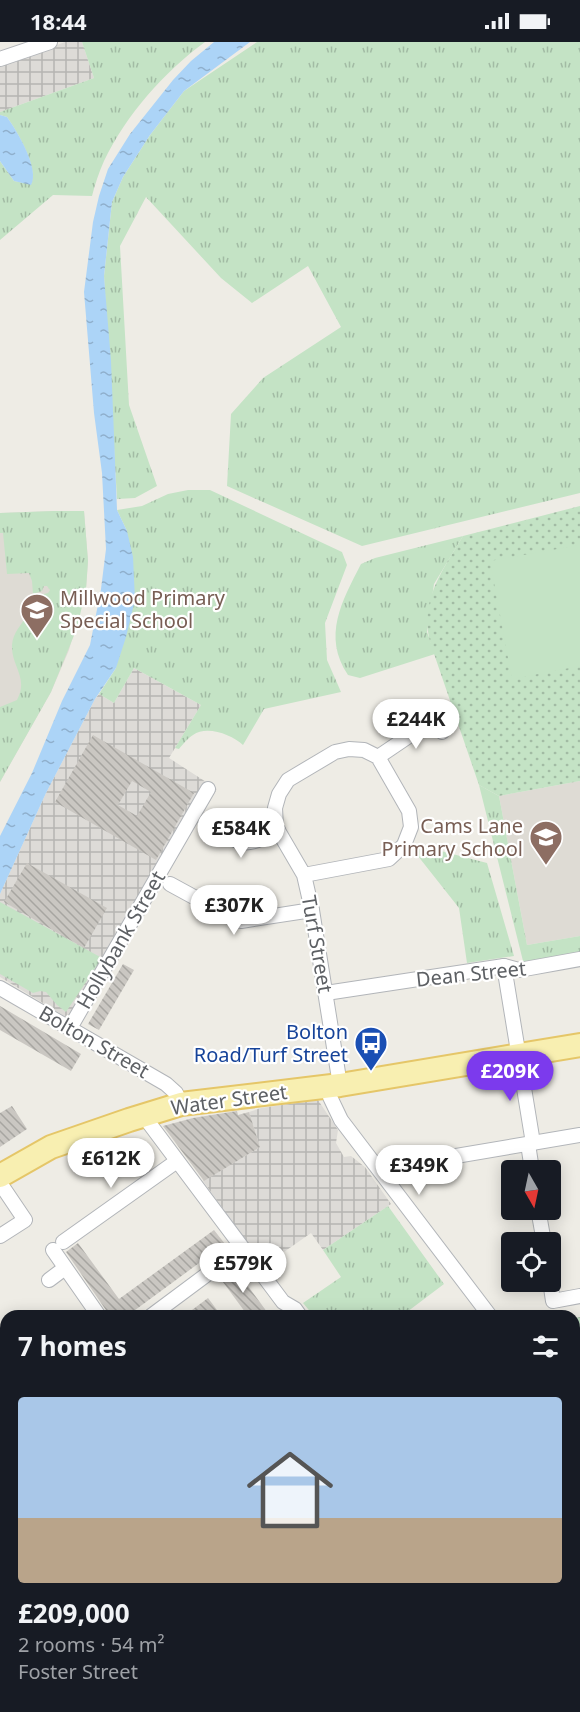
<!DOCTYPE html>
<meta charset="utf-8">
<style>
body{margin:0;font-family:"Noto Sans",sans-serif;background:#242831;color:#f1f3f6;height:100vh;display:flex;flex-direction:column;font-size:22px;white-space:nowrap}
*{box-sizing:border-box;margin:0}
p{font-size:20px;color:#9ea1a6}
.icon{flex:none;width:33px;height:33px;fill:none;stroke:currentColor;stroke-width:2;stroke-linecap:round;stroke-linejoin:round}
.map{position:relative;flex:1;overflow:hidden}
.panel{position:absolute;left:0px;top:1268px;width:580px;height:404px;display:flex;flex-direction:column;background:#171b24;border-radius:18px 18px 0 0;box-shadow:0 3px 15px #0003}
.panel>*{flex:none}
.needle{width:39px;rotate:171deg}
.controls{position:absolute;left:501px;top:1118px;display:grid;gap:12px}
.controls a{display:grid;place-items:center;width:60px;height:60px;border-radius:6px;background:#171b24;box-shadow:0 3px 15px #0003;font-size:30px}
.price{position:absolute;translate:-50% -51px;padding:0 14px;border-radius:21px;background:#fff;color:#222;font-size:20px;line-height:39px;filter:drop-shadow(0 2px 3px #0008)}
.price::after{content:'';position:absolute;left:50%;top:36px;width:18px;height:14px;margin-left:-9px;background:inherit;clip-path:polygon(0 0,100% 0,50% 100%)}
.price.selected{background:#7c3aed;color:#fff}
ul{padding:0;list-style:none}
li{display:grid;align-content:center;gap:12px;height:318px;padding:0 18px}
li span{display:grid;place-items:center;height:186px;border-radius:6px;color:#555}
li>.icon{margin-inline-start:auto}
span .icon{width:108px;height:108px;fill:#fffc;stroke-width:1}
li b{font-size:26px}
h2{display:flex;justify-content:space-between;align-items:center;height:72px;padding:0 18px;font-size:26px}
.status{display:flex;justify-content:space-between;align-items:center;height:42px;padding:0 30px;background:#171b24;direction:ltr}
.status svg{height:16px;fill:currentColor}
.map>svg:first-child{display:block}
.industrial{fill:url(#industrial-grid)}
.education{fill:#dedbd4}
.grass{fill:url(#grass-tufts)}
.park{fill:url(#park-dots)}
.pitch{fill:#c4e3c5}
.water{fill:url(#water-ripples)}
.building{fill:url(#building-back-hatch);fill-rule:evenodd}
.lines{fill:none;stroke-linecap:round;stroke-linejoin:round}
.street-casing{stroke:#b2b5b9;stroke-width:16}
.primary-casing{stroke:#e5c668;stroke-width:26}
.street{stroke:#fff;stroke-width:14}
.primary{stroke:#f8efb1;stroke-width:22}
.labels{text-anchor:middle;stroke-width:4.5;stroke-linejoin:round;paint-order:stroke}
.education-label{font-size:20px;fill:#785e54;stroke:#fff;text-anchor:start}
.street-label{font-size:20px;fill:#5d6064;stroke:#fff}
.transit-label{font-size:20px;fill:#164399;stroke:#fff;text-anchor:end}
</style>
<div class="status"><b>18:44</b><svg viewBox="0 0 49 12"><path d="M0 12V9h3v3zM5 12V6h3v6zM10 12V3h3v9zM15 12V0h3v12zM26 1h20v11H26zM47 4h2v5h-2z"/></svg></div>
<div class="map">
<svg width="580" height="1670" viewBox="0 0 580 1670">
<defs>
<pattern id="industrial-grid" width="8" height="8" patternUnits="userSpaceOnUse" patternTransform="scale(1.5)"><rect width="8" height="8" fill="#dddbd7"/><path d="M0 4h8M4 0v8" fill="none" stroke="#b6b5b2"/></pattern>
<pattern id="grass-tufts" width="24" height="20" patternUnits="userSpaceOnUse" patternTransform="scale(1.5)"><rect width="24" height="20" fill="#c4e3c5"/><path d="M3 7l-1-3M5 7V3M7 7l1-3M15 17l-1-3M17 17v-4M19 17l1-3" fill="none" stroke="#a2bba4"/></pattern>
<pattern id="park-dots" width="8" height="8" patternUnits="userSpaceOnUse" patternTransform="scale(1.5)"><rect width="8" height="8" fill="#c4e3c5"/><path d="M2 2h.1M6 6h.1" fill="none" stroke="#a2bba4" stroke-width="1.8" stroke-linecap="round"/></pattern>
<pattern id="water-ripples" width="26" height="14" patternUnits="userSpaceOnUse" patternTransform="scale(1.5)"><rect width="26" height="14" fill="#acd4f7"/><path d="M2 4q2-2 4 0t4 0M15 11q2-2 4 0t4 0" fill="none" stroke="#8fafcc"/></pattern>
<pattern id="building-back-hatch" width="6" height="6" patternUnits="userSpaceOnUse" patternTransform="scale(1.5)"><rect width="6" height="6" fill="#cac7c2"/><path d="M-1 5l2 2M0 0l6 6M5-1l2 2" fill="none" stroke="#a7a5a1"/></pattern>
</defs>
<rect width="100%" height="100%" fill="#eeece5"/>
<g class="industrial">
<polygon points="65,0 82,0 94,36 0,70 0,24"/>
<polygon points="134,626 201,663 169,716 217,747 79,983 0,935 0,852 46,751 95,657 99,652 114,661"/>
<polygon points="318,1058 338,1088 336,1101 344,1115 351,1114 365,1125 391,1162 323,1208 311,1191 264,1224 203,1139 260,1105 249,1070 261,1066"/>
</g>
<g class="education">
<polygon points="54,469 84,469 88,519 86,547 69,608 51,650 0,740 0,471"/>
<polygon points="580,739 580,894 527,903 499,754"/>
</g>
<g class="grass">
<path d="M82,0H205C164,30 126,73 104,119C99,130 95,142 92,154L53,153L0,198V119L14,139L31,142C39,126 17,89 7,75L0,73V70L94,36Z"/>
<polygon points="257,0 580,0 580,451 362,504 227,444 231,372 263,336 341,285 308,224 252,261 221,236 146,155 120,204 129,363 157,444 135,456 117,457 104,234 112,160 123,135 150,93 184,49"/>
<path d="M188,448H210L342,510L347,523L325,581L327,618L341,650L264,667L243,703C232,693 207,683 193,693C188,696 183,702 179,707L175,706L201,663L134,626L114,661L99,652L116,626L127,489L117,468L142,464L168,452Z"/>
<path d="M54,469H84L88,519L86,547L77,586L51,650L0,740V665L17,658C29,635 11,625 12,603C13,590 21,584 27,573C30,568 32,561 33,555L48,551L50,548L47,544H44L42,549L33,552L32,539L29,531L7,532L3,491H0V471Z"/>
<path d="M463,494L434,542L427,590L435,612L360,636L348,633C322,594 342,559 361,522L375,516Z"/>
<polygon points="479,743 499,754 527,903 580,894 580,913 524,923"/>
<polygon points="418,803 487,821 514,914 467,921 459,866 414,809"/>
<polygon points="0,860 102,916 66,970 57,963 46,950 40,949 33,951 0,932"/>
<polygon points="388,1164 444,1242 403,1273 313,1273 303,1261 341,1235 323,1208"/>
</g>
<g class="park">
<path d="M580,464V739L499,754L479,743L431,603C418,561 442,529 463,494Z"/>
<polygon points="580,1275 580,1361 575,1344 575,1276"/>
<polygon points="575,1477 580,1496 580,1670 207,1670 205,1665 574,1665"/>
</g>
<g class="pitch">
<polygon points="580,503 580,624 512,637 490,519"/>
<polygon points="575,1639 580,1667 567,1670 485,1670 484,1665 574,1665"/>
</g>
<g class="water">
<polygon points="214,0 250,0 184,49 150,93 123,135 112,160 104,234 111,319 117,468 127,489 133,515 135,558 126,595 116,626 95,657 46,751 0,852 0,794 32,731 62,659 90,603 101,547 106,507 102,431 94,371 84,250 93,180 99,154 108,127 130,92 173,38 191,19"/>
<path d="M0,73L7,75C17,89 40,127 31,143L14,139L0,119Z"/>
</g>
<g class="building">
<path d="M93,693L194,751L156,818L55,760ZM132,739L151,750L137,774L118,763Z"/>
<polygon points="27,821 107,866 84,906 4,860"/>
<polygon points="123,922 134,928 99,988 88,982"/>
<polygon points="0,964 81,1012 71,1029 0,988"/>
<polygon points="12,1064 27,1087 0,1105 0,1071"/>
<polygon points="237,1069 238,1073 249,1070 260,1105 204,1139 163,1084 193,1076"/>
<polygon points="214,1188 225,1202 127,1274 110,1274 66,1210 78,1201 119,1257"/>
<polygon points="234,1225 270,1274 248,1274 220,1236"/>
<polygon points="208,1256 217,1268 210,1274 184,1274"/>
</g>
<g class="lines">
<g class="street-casing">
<g id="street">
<polyline points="0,17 50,0"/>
<polyline points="435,668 442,690"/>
<polyline points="378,715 437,675"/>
<path d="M206,781C239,800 242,810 278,788"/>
<polyline points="304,833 389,817 404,803 411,785 409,769 378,715 364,708 349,707 335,710 288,738 279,752 275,766 276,785 304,833 312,868 340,1043"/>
<polyline points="170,842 236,878 241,879 312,868"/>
<polyline points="504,924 533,1101"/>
<polyline points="0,946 166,1042 176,1051 181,1062"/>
<polyline points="326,951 504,924 519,928 580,917"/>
<polyline points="70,986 208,747"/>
<polyline points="327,1044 330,1055 341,1078 490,1274"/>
<polyline points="143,1073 283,1260 295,1267 300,1274"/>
<polyline points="528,1102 532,1128"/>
<polyline points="379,1127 580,1093"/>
<polyline points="0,1141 25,1178 0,1194"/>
<polyline points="538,1167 544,1200"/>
<polyline points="63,1200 177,1119"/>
<polyline points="53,1208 99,1274"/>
<polyline points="49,1238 65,1226"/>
<polyline points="550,1239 553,1259 580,1254"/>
<polyline points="151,1274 241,1207"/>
<polyline points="0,1359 6,1368"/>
<polyline points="0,1385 6,1380"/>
<polyline points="574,1435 580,1454"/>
<polyline points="0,1511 6,1513"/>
<polyline points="146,1665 148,1670"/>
<polyline points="65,1670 72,1665"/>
</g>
</g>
<g class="primary-casing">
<polyline id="primary" points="0,1134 51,1105 129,1078 181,1062 340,1043 580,1003"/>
</g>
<use href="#street" class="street"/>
<use href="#primary" class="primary"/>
</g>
<defs>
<g id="school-pin" transform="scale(1.725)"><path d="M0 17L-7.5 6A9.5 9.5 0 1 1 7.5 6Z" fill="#8d6e63" stroke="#fff"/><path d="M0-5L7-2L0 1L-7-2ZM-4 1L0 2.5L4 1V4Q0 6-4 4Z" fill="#fff"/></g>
<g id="bus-pin" transform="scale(1.725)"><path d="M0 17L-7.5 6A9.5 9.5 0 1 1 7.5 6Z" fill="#1a4fb4" stroke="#fff"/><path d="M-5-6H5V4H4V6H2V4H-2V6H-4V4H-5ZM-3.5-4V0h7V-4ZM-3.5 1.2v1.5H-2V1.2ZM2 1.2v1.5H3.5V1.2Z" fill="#fff"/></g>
</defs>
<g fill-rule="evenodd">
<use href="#school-pin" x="37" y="568"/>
<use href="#school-pin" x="546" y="795"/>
<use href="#bus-pin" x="371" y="1001"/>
</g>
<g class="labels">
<g class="education-label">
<text x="60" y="563">Millwood Primary<tspan x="60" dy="23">Special School</tspan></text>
<text x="523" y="791" text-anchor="end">Cams Lane<tspan x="523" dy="23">Primary School</tspan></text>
</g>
<g class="street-label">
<text transform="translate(121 898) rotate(-60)" y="7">Hollybank Street</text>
<text transform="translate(317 902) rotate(80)" y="7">Turf Street</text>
<text transform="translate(471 932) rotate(-6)" y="7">Dean Street</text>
<text transform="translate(94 1000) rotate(30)" y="7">Bolton Street</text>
<text transform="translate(229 1058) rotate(-8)" y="7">Water Street</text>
</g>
<g class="transit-label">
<text x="348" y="997">Bolton<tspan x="348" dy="23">Road/Turf Street</tspan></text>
</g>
</g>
</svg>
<div class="controls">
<a><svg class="needle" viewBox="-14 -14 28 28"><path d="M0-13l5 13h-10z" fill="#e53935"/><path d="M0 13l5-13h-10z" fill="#9ea1a6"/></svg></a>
<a><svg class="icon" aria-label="locate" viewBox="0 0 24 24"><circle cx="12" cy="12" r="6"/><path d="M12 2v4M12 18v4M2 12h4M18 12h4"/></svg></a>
</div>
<b class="price" style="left:416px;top:708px">£244K</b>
<b class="price" style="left:241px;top:817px">£584K</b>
<b class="price" style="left:234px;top:894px">£307K</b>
<b class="price selected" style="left:510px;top:1060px">£209K</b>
<b class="price" style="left:111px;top:1147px">£612K</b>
<b class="price" style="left:419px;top:1154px">£349K</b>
<b class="price" style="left:243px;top:1252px">£579K</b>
<section class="panel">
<h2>7 homes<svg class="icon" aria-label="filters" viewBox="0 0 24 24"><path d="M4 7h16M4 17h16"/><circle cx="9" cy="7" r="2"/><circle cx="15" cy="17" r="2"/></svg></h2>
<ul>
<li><span style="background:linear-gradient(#a9c7e8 65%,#b9a48a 0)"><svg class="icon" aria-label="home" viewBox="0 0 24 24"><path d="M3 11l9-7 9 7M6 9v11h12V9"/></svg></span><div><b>£209,000</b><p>2 rooms · 54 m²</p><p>Foster Street</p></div></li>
</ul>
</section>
</div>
